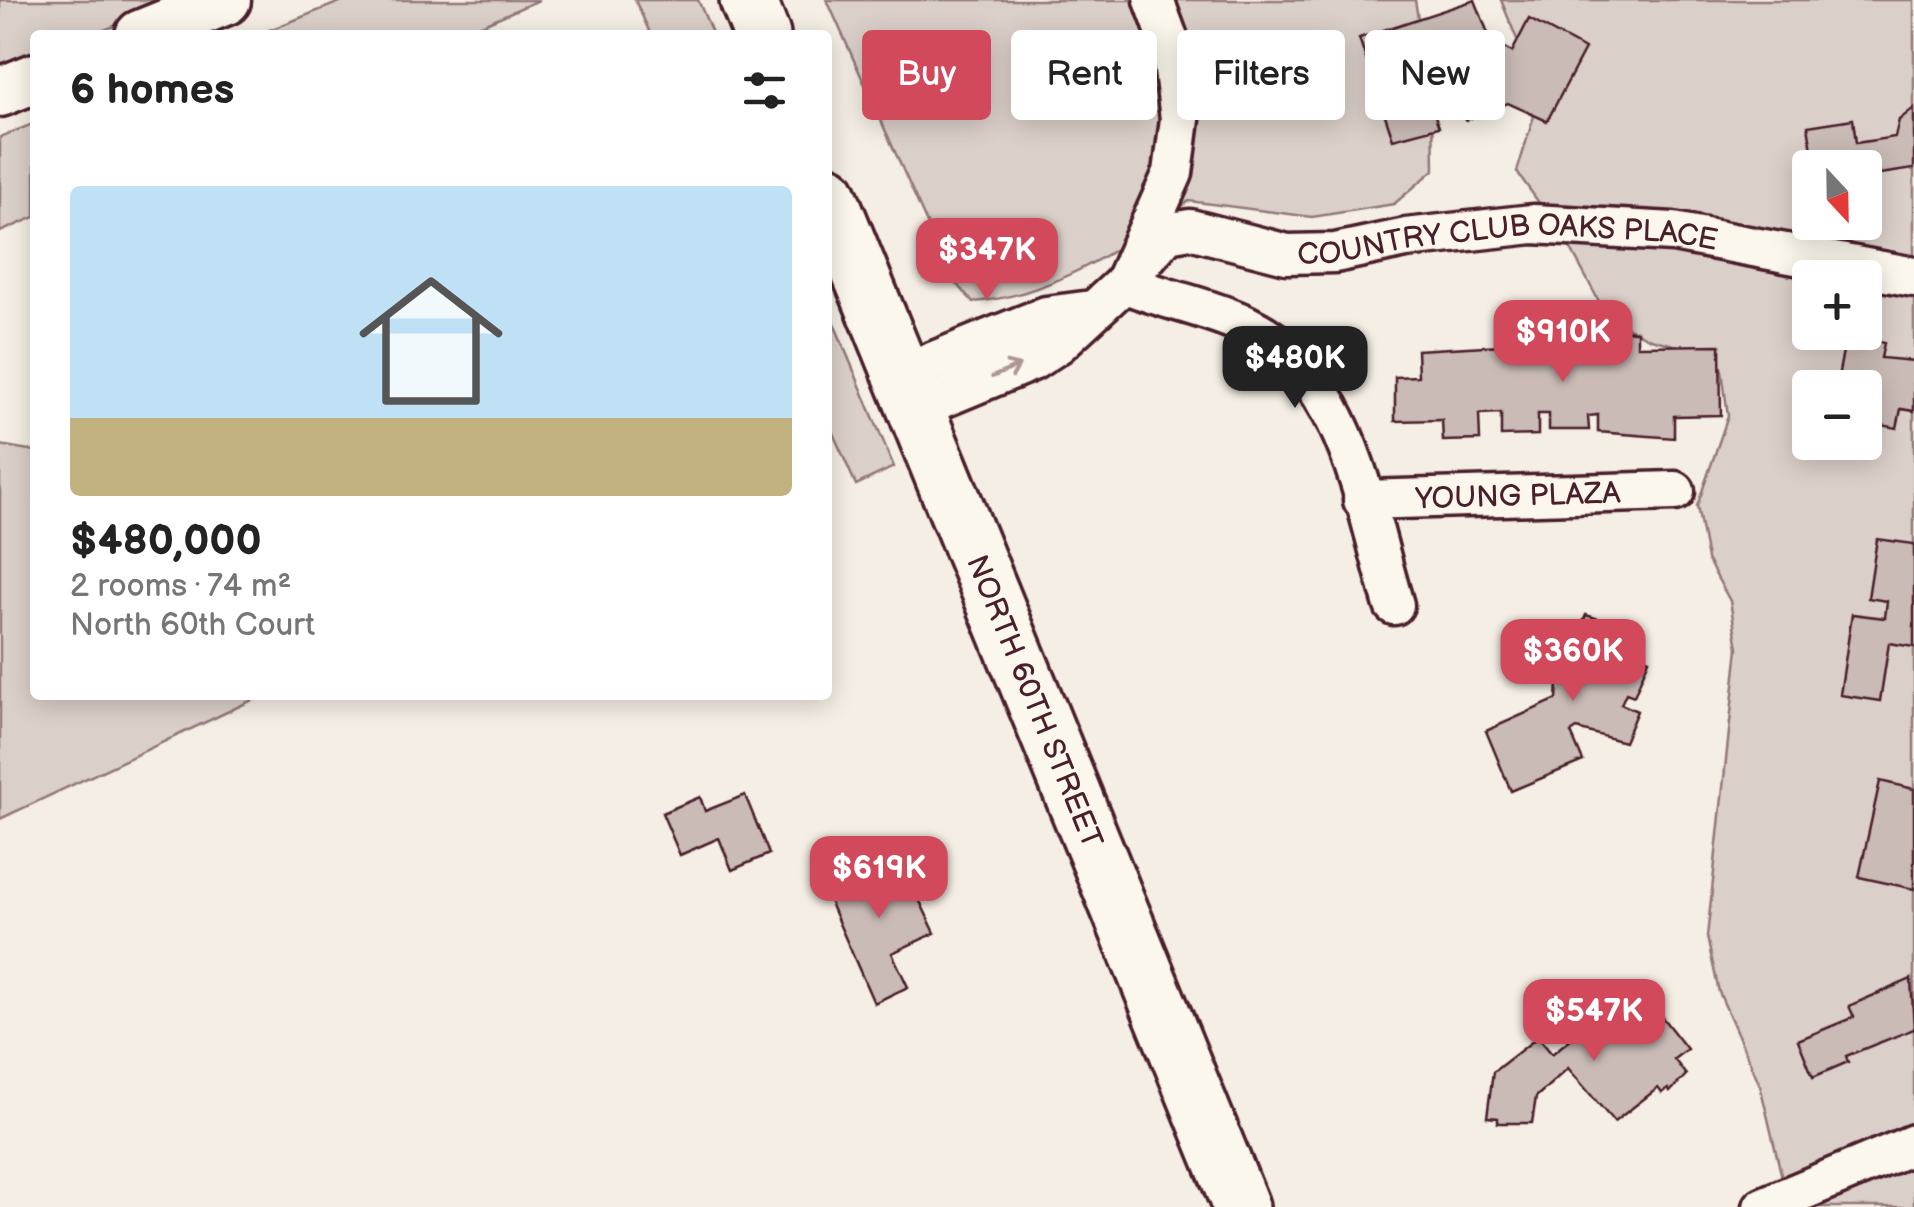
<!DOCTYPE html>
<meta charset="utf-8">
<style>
body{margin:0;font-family:"Balsamiq Sans",sans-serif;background:#f2f2f2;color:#222;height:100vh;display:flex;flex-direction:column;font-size:38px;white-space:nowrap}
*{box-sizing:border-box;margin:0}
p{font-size:32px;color:#767676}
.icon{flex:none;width:55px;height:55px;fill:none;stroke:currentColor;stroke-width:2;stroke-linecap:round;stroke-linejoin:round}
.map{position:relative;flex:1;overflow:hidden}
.drawer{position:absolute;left:30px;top:30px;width:802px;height:670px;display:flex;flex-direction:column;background:#fff;border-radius:10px;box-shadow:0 5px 25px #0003}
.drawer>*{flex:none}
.guide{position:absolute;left:862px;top:30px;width:900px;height:90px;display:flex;gap:20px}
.needle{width:65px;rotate:158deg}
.tools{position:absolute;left:1792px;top:150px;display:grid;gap:20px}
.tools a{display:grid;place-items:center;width:90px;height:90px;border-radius:10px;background:#fff;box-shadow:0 5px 25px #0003;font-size:50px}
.price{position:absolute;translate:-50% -85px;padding:0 22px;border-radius:20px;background:#d1495b;color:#fff;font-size:32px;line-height:65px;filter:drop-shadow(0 2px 5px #0008)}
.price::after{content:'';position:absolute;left:50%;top:60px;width:30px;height:22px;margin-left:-15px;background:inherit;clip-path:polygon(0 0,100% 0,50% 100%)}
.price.selected{background:#222;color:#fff}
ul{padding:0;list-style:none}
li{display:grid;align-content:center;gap:20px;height:530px;padding:0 40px}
li span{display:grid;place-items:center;height:310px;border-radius:10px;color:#555}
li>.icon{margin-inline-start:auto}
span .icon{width:180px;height:180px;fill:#fffc;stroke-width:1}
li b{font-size:42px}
h2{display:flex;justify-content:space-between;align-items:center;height:120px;padding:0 40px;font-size:42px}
.tag{padding:0 35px;border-radius:10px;background:#fff;box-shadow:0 5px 25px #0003;font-size:35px;line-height:90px}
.tag.selected{background:#d1495b;color:#fff}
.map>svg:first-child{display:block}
.green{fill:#dbd0c9;stroke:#92787a;stroke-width:2.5;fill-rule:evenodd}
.building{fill:#cabbb6;stroke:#4a1f2b;stroke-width:2.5}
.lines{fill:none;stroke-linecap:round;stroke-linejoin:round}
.minor-casing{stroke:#4a1f2b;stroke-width:45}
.tertiary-casing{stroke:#4a1f2b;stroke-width:55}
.secondary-casing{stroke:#4a1f2b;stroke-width:62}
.minor{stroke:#fbf7ec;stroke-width:38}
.tertiary{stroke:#fbf7ec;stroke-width:48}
.secondary{stroke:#fbf7ec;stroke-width:55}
.oneway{stroke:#ab9695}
.labels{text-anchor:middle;stroke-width:8;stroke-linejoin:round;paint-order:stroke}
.street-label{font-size:30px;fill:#4a1f2b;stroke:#fbf7ec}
</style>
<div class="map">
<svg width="1914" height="1207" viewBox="0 0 1914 1207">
<rect width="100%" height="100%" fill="#f4eee4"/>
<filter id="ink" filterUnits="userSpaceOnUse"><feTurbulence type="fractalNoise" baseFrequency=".01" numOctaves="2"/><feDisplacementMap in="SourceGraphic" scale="20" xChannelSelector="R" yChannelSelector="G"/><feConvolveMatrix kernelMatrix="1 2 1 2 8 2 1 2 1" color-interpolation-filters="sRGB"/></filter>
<g filter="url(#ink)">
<g class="green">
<polygon points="0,0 179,0 92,35 35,35 35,58 0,72"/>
<polygon points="345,0 539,0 458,35 257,35"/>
<polygon points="635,0 698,0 713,35 651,35"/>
<path d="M827,0H1415L1433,111L1434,170L1394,204L1312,217L1189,201C1124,245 1054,296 973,302L951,277Z"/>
<path d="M1501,0H1914V1207H1789L1760,1085L1719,992L1707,937L1738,648L1730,601L1707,559L1697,506L1728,416L1722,370L1716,356L1651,339L1608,318L1567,242L1517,172L1540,96ZM1810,168H1865V222H1810ZM1810,278H1865V332H1810ZM1810,388H1865V442H1810Z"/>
<polygon points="35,123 35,217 0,232 0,137"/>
<polygon points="828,309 894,467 856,485 828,422"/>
<polygon points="0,445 35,451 35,695 263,695 0,819"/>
</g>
<g class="building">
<polygon points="1475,0 1491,41 1512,52 1529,19 1585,49 1547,121 1508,103 1465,120 1459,102 1433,110 1439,127 1393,139 1359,38"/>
<polygon points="1914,108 1914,169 1880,174 1879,170 1865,172 1865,168 1815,168 1808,126 1853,119 1856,143 1895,137 1899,120"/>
<polygon points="1536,329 1637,331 1637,346 1720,345 1721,415 1674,416 1674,438 1598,432 1598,415 1588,416 1589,430 1549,430 1549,414 1538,414 1538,435 1501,436 1501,413 1479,414 1480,440 1443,441 1442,420 1395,421 1395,377 1418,376 1417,350 1536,343"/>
<polygon points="1846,335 1884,343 1881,358 1914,361 1914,411 1901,409 1897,428 1866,422 1865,388 1836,388"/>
<polygon points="1877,539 1914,544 1914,647 1889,643 1880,701 1840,695 1852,614 1885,618 1887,601 1868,598"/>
<polygon points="1586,615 1631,629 1623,648 1649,659 1634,696 1626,693 1621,704 1637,711 1624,742 1577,729 1571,733 1583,761 1511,791 1486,731 1557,699 1558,683 1546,678 1553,657 1560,640 1567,642 1573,628 1579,631"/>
<polygon points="1880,781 1914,789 1914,889 1859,877"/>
<polygon points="745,795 769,854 732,870 719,838 680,855 662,813 700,797 705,811"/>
<polygon points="897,853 935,933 892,953 908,987 874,1003 823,887"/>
<polygon points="1911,979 1914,1029 1846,1056 1848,1062 1813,1077 1798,1040 1854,1017 1849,1006"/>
<polygon points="1646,997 1687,1049 1674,1059 1686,1075 1670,1092 1668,1089 1662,1093 1658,1088 1614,1122 1568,1068 1536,1097 1532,1123 1498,1123 1498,1118 1487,1117 1493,1072 1538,1037 1552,1054 1573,1037 1567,1029 1602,1001 1616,1020"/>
</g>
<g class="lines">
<g class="minor-casing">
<g id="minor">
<polyline points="902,374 1046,316 1092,310"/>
<polyline points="916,409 1032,361 1058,344 1124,283 1173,173 1180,119 1171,46 1154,0"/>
<path id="s1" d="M1363,500L1675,491"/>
<path id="s2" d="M1394,605C1364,506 1349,375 1246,325C1206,306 1164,300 1124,283L1167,233L1190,229L1287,254L1335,253L1406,238L1533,224L1673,232L1914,277"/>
<polyline points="1763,1207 1914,1144"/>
</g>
</g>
<g class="tertiary-casing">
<g id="tertiary">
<polyline points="140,35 226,0"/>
<polyline points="0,92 35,78"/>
</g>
</g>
<g class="secondary-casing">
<g id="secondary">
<polyline points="748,0 762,35"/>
<path id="s3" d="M828,194L1241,1207"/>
</g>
</g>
<use href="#minor" class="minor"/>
<use href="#tertiary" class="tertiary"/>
<use href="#secondary" class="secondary"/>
</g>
<defs><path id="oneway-shaft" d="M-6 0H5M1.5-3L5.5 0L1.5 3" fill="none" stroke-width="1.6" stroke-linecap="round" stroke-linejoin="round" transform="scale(2.5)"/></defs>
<use class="oneway" href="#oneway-shaft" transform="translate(1006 371) rotate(-23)"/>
</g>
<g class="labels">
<g class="street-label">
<text dy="10" stroke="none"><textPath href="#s2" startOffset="868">COUNTRY CLUB OAKS PLACE</textPath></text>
<text dy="10" stroke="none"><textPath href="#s1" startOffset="155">YOUNG PLAZA</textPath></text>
<text dy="10" stroke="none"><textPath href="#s3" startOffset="548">NORTH 60TH STREET</textPath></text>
</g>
</g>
</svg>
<div class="tools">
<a><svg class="needle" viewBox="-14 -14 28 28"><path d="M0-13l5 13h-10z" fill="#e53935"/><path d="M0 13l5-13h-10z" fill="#767676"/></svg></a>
<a>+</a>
<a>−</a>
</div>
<b class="price" style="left:987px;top:303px">$347K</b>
<b class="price" style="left:1563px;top:385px">$910K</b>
<b class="price selected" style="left:1295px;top:411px">$480K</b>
<b class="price" style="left:1573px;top:704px">$360K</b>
<b class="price" style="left:879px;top:921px">$619K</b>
<b class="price" style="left:1594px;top:1064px">$547K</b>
<div class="guide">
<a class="tag selected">Buy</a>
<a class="tag">Rent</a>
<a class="tag">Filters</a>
<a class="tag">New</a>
</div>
<section class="drawer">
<h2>6 homes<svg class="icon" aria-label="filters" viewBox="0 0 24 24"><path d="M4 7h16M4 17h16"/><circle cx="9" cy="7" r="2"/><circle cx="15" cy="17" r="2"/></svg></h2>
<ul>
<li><span style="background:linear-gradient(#bfe0f5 75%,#c2b280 0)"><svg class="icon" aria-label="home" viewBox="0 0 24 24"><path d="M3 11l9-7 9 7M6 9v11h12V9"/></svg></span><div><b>$480,000</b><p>2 rooms · 74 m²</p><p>North 60th Court</p></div></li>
</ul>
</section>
</div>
